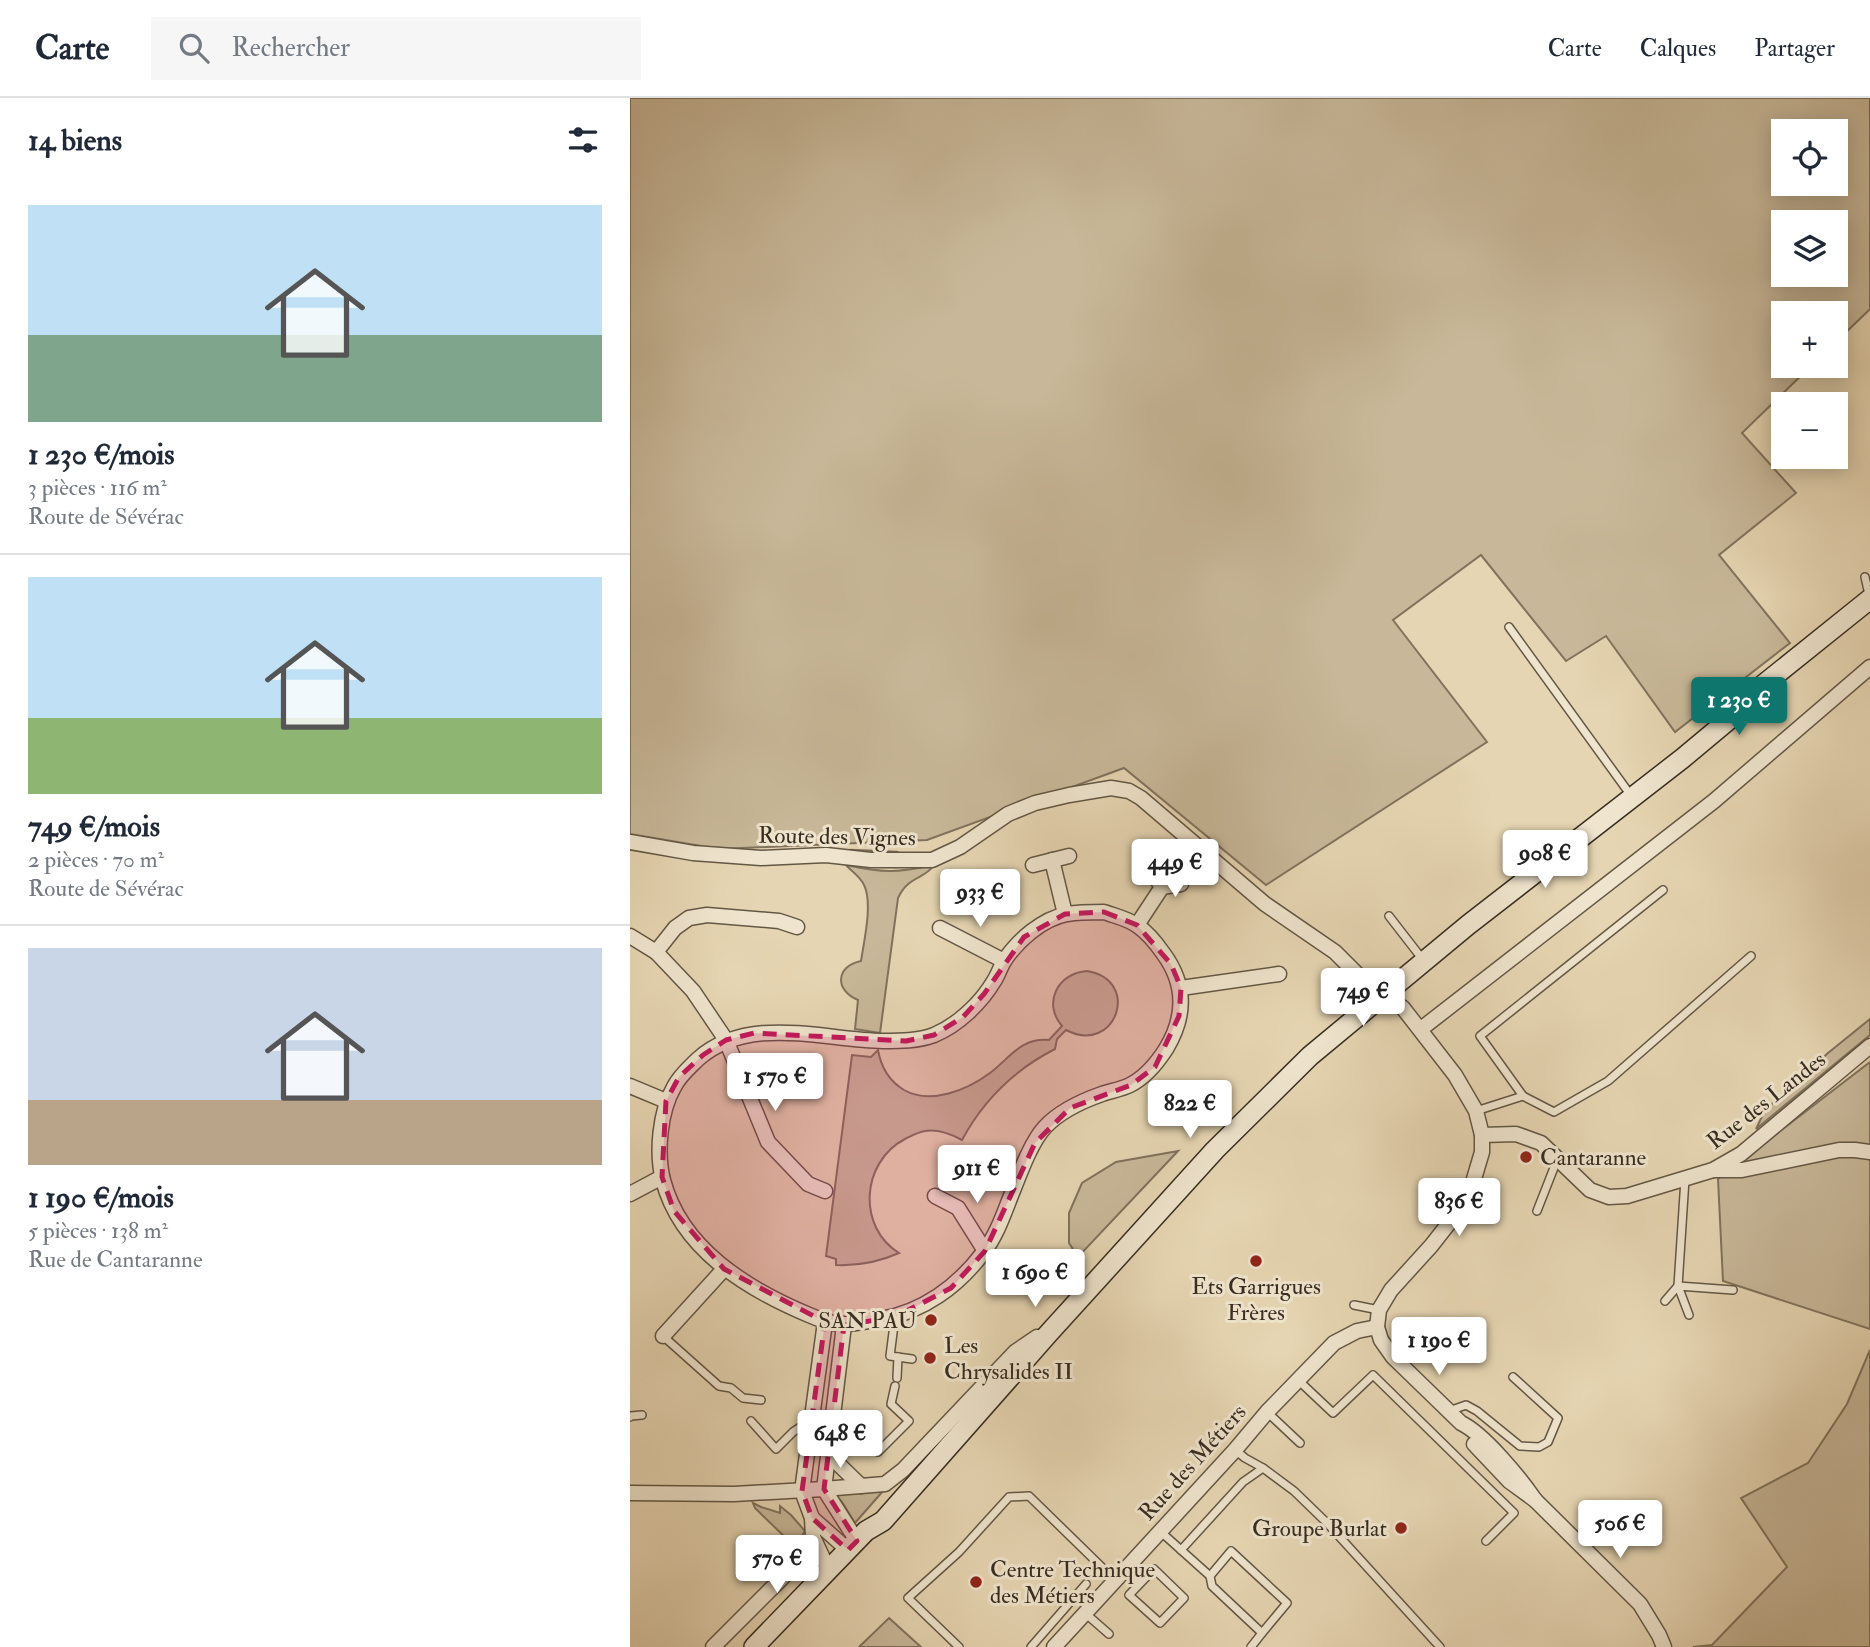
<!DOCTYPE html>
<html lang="fr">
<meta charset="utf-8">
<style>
body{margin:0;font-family:"IM FELL Double Pica",serif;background:#f6f6f7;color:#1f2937;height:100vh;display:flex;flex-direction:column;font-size:26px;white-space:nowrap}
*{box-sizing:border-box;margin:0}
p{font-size:23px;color:#747a83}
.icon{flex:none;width:38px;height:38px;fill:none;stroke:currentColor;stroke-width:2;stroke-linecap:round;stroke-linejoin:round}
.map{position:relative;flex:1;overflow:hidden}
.side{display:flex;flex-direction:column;background:#fff;width:630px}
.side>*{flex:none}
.fabs{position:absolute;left:1141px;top:21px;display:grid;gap:14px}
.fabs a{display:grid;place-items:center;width:77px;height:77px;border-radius:0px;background:#fff;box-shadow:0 4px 18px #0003;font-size:35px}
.price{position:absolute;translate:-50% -60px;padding:0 16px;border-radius:7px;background:#fff;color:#222;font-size:23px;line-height:46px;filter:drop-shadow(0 2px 4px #0008)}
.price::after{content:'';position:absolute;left:50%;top:42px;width:21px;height:16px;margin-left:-10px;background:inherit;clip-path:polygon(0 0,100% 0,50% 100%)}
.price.current{background:#0f766e;color:#fff}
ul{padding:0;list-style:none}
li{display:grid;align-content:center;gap:14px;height:371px;padding:0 28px}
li+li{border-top:2px solid #e0e1e3}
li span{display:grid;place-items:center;height:217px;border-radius:0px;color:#555}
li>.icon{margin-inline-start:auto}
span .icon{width:126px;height:126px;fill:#fffc;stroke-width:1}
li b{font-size:30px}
h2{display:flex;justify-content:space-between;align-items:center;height:84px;padding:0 28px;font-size:30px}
header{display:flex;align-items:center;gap:42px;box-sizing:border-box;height:98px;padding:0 35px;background:#fff;border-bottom:2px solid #e0e1e3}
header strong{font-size:33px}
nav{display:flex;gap:38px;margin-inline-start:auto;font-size:24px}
.search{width:490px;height:63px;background:#f6f6f7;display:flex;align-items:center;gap:18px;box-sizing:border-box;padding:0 24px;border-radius:0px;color:#747a83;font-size:26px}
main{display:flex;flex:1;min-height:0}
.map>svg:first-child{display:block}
.green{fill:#c8b899;stroke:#80725d;stroke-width:2;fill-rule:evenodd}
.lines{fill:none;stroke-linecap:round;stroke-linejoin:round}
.stream{stroke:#7c705b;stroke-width:4.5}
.service-casing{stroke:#635745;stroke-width:10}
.minor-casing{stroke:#635745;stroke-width:17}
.secondary-casing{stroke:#372d21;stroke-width:22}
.service{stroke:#efe4cd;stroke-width:7}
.minor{stroke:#efe4cd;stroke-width:14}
.secondary{stroke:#efe4cd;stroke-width:19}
.marked{fill:#c2185b;fill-opacity:0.2;stroke:#c2185b;stroke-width:5;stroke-dasharray:14 9;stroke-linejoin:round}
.poi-dot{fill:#8f2418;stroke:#efe4cd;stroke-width:2.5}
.labels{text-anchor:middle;stroke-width:6;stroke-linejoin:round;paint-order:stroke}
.street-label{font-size:23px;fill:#372d21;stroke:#efe4cd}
.poi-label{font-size:23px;fill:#372d21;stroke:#efe4cd;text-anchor:start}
</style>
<header>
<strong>Carte</strong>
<div class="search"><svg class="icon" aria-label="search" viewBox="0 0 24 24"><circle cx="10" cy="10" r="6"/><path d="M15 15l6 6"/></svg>Rechercher</div>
<nav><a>Carte</a><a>Calques</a><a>Partager</a></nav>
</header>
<main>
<section class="side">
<h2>14 biens<svg class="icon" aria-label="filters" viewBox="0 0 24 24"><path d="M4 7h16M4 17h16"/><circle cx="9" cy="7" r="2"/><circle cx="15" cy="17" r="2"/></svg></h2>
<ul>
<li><span style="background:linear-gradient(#bfe0f5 60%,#7fa58c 0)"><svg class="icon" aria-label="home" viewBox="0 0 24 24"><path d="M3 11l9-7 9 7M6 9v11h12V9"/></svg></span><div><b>1 230 €/mois</b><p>3 pièces · 116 m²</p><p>Route de Sévérac</p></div></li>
<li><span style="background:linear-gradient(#bfe0f5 65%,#8fb573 0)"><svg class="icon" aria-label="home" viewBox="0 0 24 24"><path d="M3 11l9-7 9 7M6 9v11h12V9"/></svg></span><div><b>749 €/mois</b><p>2 pièces · 70 m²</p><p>Route de Sévérac</p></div></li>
<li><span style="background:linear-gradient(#c9d6e8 70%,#b9a48a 0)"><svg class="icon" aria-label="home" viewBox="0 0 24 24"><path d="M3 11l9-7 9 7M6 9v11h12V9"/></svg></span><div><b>1 190 €/mois</b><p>5 pièces · 138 m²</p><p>Rue de Cantaranne</p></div></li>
</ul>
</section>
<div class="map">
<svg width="1240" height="1549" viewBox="0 0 1240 1549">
<rect width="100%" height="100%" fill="#e6d5b2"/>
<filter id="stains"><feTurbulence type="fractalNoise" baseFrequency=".00286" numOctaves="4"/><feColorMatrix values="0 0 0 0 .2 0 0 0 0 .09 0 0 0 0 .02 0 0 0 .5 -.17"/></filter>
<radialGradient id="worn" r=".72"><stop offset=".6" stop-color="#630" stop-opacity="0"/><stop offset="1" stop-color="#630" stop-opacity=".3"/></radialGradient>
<g class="green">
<path d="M0,0H1240V211L1206,244V215H1153V268H1181L1112,335L1166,395L1089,457L1160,545L1045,634L976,538L936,563L851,457L763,522L857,644L636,787L494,670L297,742L89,751L0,736ZM1153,33H1206V86H1153ZM1153,124H1206V177H1153Z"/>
<path d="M216,767C253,775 267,775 304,767C294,782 279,777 268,800L250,935L225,931L228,902C204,892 206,868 231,863C234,843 243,805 234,787C230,778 222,774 216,767Z"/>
<path d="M457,873C512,882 486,958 436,932L427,941L425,951C384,972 354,1001 332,1042C321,1036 307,1031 295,1033C288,1034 281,1038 275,1041C231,1064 227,1129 269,1155C249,1164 229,1168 206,1167V1161L196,1158L222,957L241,959L248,952C251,969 259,983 274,992C301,1007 337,992 360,975C381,959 390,940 419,942L432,928C412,905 428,875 457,873Z"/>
<polygon points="1240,921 1240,937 1126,1031 1135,1012 1198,955"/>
<polygon points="1240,964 1240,1231 1093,1183 1088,1081"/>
<polygon points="548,1053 448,1159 439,1145 439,1115 452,1085 486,1064"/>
<polygon points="1240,1252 1240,1549 1063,1549 1082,1547 1157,1469 1111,1400 1178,1365 1217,1306"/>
<polygon points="253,1393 225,1425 212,1404 204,1395"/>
<polygon points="123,1405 131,1409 150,1415 150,1408 161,1417 175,1433 165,1449 125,1410"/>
<polygon points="259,1520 291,1549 229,1549"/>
</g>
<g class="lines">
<polyline class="stream" points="220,753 267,755"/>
<g class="service-casing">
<g id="service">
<polyline points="1235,479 1240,501"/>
<polyline points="879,529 1002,699"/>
<polyline points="1033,792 850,938 893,998 924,1014 978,983 1121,858"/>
<polyline points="759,818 790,858"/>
<polyline points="846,1013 893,998"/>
<polyline points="907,1113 927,1062"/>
<polyline points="1035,1203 1048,1188 1055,1081"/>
<polyline points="724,1207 749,1212"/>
<polyline points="1059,1217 1048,1188 1103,1192"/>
<polyline points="265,1219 260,1258 282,1261"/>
<polyline points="33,1238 89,1288 101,1290 113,1300 131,1302"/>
<polyline points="267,1280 268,1259"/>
<polyline points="668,1282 703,1315 743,1277 884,1415 856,1443"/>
<polyline points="819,1313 836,1307 847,1313 890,1348 909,1349 918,1344 928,1320 883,1279"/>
<polyline points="637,1314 670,1345"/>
<polyline points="0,1319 1,1318 12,1317"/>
<polyline points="121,1323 146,1351 163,1334 181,1322"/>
<polyline points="203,1326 220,1329 248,1354 279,1323 261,1306 265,1288"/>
<polyline points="605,1352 615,1360 633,1370"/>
<polyline points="531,1434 580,1478 601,1453 657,1505 632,1535 582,1488 580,1478"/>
<polyline points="551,1452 613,1384 633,1370 664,1393 696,1424 810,1549"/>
<polygon points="524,1471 554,1500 530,1525 499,1497"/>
<polyline points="496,1472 510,1485"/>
<polyline points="455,1515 479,1536"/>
<polyline points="329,1549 278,1500 329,1454 379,1399 399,1398 485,1482"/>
<polyline points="401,1549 456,1486"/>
<polyline points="621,1549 632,1535"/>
</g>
</g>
<g class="minor-casing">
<g id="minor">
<path d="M0,744L63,755L131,760L196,757L241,762H302L330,749L378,716L405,705L439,697L481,690L499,693L511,700L635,806L705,854L736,885L747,891L773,910L825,977L846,1013L852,1037V1054L841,1091L823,1120L801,1148L761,1192L749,1212L747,1229L751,1242L763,1259L831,1325C854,1336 890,1380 905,1402"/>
<polyline points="422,762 435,816"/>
<polyline points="403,767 439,758"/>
<polyline points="532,789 551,786"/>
<path d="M474,814C485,818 499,821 508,828C518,835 526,845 533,855C556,886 556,918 536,951C527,965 516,979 500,987C492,991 481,993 472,996C452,1003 430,1013 415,1029C401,1044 390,1075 382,1095C374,1115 367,1137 353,1155C328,1188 293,1214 251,1221C218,1226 211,1231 179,1217C117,1191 51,1151 33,1082C26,1054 30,1013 44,989C50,977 59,970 68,961C119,916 192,942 253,943C270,943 288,943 304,937C328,927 351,905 364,883C368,877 370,870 374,863C388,842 412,821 437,816C449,814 462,814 474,814Z"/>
<polyline points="507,827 532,789 522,774"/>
<polyline points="310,830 374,863"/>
<polyline points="0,838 26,854 63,893 96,942 138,1044 178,1086 195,1093"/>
<polyline points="26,854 45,830 59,820 77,817 149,823 167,829"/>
<polyline points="551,890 649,876"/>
<polyline points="791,931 1084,703 1240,569"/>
<polyline points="0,988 36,1003"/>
<polyline points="852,1037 886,1036 911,1045 960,1092 979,1099 997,1098 1083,1072 1111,1056 1240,948"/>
<polyline points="1084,1072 1112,1072 1209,1052 1225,1052 1240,1054"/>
<polyline points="0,1096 32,1079"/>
<polyline points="305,1098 328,1110 355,1153"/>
<polyline points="195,1224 172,1393 182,1420 183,1439 199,1473"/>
<polyline points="33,1238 94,1171"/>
<polyline points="844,1346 879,1383 905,1402 1010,1506 1029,1537 1034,1549"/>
<polyline points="199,1357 231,1388"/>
<polyline points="194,1391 214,1227"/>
<polyline points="194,1391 227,1443"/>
<polyline points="0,1395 104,1396 194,1391 255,1386 273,1372 385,1254 407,1239"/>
<polyline points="182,1420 218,1452"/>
<polyline points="83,1549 186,1446"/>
<polyline points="424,1549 605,1352 637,1314 704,1245 727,1233 747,1229"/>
</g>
</g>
<g class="secondary-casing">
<g id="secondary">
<polyline points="1118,599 1240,501"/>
<polyline points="124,1549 236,1433 253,1423 418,1236 585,1052 680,958 838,827 1053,660 1126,599 1129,592"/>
</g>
</g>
<use href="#service" class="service"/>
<use href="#minor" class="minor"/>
<use href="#secondary" class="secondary"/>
</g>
<path class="marked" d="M474,814L507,827L541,866L551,890L549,918L525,969L501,987L440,1010L405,1045L355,1153L321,1190L265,1219L214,1227L194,1391L227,1443L218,1452L182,1420L172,1393L195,1224L94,1171L44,1113L32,1079L36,1003L49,979L73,957L96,942L124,935L276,943L304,937L333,919L354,896L394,839L435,816Z"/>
<g class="poi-dot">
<circle cx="896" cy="1059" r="7"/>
<circle cx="626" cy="1163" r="7"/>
<circle cx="301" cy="1222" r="7"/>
<circle cx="300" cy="1260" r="7"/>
<circle cx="771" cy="1430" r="7"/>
<circle cx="346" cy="1484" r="7"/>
</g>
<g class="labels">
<g class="street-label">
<text transform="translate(207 738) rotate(1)" y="8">Route des Vignes</text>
<text transform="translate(1136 1002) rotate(-38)" y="8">Rue des Landes</text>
<text transform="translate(562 1364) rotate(-48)" y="8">Rue des Métiers</text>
</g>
<g class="poi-label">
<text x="910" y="1067">Cantaranne</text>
<text x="626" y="1196" text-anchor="middle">Ets Garrigues<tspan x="626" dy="26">Frères</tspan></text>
<text x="287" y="1230" text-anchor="end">SAN PAU</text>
<text x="314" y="1255">Les<tspan x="314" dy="26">Chrysalides II</tspan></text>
<text x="757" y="1438" text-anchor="end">Groupe Burlat</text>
<text x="360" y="1479">Centre Technique<tspan x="360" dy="26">des Métiers</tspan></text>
</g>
</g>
<rect width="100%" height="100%" filter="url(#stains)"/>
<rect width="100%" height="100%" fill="url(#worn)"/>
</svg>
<div class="fabs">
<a><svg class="icon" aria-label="locate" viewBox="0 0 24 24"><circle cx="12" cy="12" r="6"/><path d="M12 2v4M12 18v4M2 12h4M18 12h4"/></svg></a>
<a><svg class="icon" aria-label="layers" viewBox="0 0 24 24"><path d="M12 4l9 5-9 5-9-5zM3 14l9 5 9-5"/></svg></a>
<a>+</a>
<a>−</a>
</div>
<b class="price current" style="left:1109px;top:639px">1 230 €</b>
<b class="price" style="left:915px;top:792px">908 €</b>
<b class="price" style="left:545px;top:801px">449 €</b>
<b class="price" style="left:350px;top:831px">933 €</b>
<b class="price" style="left:733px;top:930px">749 €</b>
<b class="price" style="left:145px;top:1015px">1 570 €</b>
<b class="price" style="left:560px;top:1042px">822 €</b>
<b class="price" style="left:347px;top:1107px">911 €</b>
<b class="price" style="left:829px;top:1140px">836 €</b>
<b class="price" style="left:405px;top:1211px">1 690 €</b>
<b class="price" style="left:809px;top:1279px">1 190 €</b>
<b class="price" style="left:210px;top:1372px">648 €</b>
<b class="price" style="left:990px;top:1462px">506 €</b>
<b class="price" style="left:147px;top:1497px">570 €</b>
</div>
</main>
